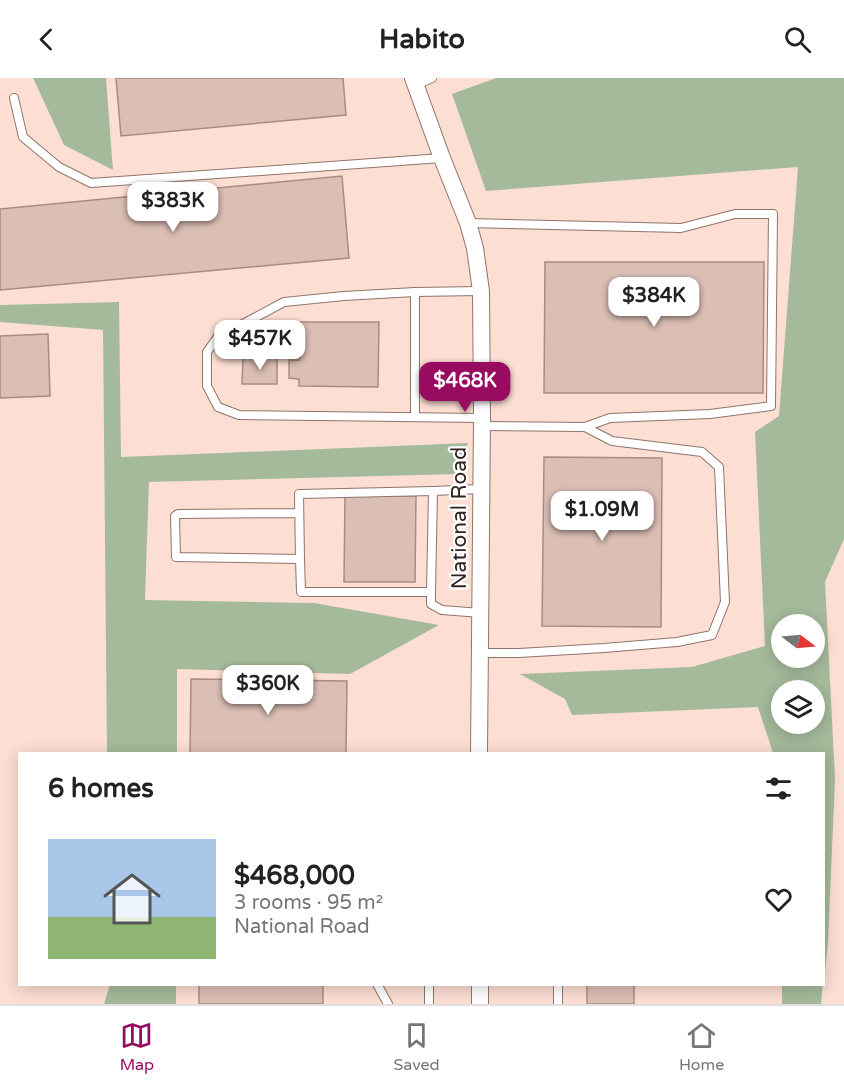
<!DOCTYPE html>
<meta charset="utf-8">
<style>
body{margin:0;font-family:"Varela Round",sans-serif;background:#f6f6f6;color:#222;height:100vh;display:flex;flex-direction:column;font-size:22px;white-space:nowrap}
*{box-sizing:border-box;margin:0}
p{font-size:20px;color:#767676}
.icon{flex:none;width:33px;height:33px;fill:none;stroke:currentColor;stroke-width:2;stroke-linecap:round;stroke-linejoin:round}
.map{position:relative;flex:1;overflow:hidden}
.sheet{position:absolute;left:18px;top:674px;width:807px;height:234px;display:flex;flex-direction:column;background:#fff;border-radius:0px;box-shadow:0 3px 15px #0003}
.sheet>*{flex:none}
.needle{width:39px;rotate:106deg}
.controls{position:absolute;left:771px;top:536px;display:grid;gap:12px}
.controls a{display:grid;place-items:center;width:54px;height:54px;border-radius:50%;background:#fff;box-shadow:0 3px 15px #0003;font-size:30px}
.price{position:absolute;translate:-50% -51px;padding:0 14px;border-radius:12px;background:#fff;color:#222;font-size:20px;line-height:39px;filter:drop-shadow(0 2px 3px #0008)}
.price::after{content:'';position:absolute;left:50%;top:36px;width:18px;height:14px;margin-left:-9px;background:inherit;clip-path:polygon(0 0,100% 0,50% 100%)}
.price.current{background:#980b60;color:#fff}
ul{padding:0;list-style:none}
li{display:flex;align-items:center;gap:18px;height:150px;padding:0 30px}
li span{display:grid;place-items:center;flex:none;width:168px;height:120px;border-radius:0px;color:#555}
li>.icon{margin-inline-start:auto}
span .icon{width:72px;height:72px;fill:#fffc;stroke-width:1}
li b{font-size:26px}
h2{display:flex;justify-content:space-between;align-items:center;height:72px;padding:0 30px;font-size:26px}
header{display:flex;justify-content:space-between;align-items:center;height:78px;padding:0 30px;background:#fff;font-size:27px;font-weight:700}
.tabs{display:flex;justify-content:space-around;align-items:center;height:84px;border-top:2px solid #e0e0e0;background:#fff;font-size:16px;color:#767676}
.tabs a{display:grid;justify-items:center;gap:3px}
.tabs .current{color:#980b60}
.map>svg:first-child{display:block}
.built{fill:#fcded3;fill-rule:evenodd}
.forest{fill:#a5ba9b;fill-rule:evenodd}
.building{fill:#dbbeb4;stroke:#a88c82;stroke-width:1.5}
.lines{fill:none;stroke-linecap:round;stroke-linejoin:round}
.service-casing{stroke:#8f746b;stroke-width:10}
.minor-casing{stroke:#8f746b;stroke-width:18}
.service{stroke:#fff;stroke-width:8}
.minor{stroke:#fff;stroke-width:16}
.labels{text-anchor:middle;stroke-width:4.5;stroke-linejoin:round;paint-order:stroke}
.street-label{font-size:21px;fill:#2f2420;stroke:#fff}
</style>
<header><svg class="icon" aria-label="back" viewBox="0 0 24 24"><path d="M15 5l-7 7 7 7"/></svg>Habito<svg class="icon" aria-label="search" viewBox="0 0 24 24"><circle cx="10" cy="10" r="6"/><path d="M15 15l6 6"/></svg></header>
<div class="map">
<svg width="844" height="926" viewBox="0 0 844 926">
<rect width="100%" height="100%" fill="#fbe9e2"/>
<g class="built">
<path d="M0,0H33L64,67L113,92L106,0H496L452,17L486,113L798,89L779,338L844,422V926H176V906H824V675H177V590L350,596L314,525L145,522L149,404L458,396L468,365L120,379L118,224L0,227ZM782,546H814V579H782ZM782,612H814V645H782Z"/>
<polygon points="0,244 103,252 107,675 20,675 20,906 110,906 104,926 0,926"/>
</g>
<g class="forest">
<polygon points="33,0 106,0 113,92 64,67"/>
<path d="M496,0H844V461L825,504L835,701L828,864L824,903V675H773L758,629L572,637L565,621L520,596L692,589L765,568L755,354L779,338L798,89L486,113L452,16ZM782,546H814V579H782ZM782,612H814V645H782Z"/>
<polygon points="119,224 121,379 468,365 459,396 149,404 145,522 314,525 439,547 350,596 177,591 177,675 107,675 103,252 0,244 0,227"/>
<polygon points="110,906 176,906 176,926 104,926"/>
<polygon points="782,906 823,906 821,926 782,926"/>
</g>
<g class="building">
<polygon points="116,0 343,0 346,37 121,58"/>
<polygon points="342,98 349,180 0,212 0,131"/>
<polygon points="545,184 764,184 763,315 544,315"/>
<polygon points="300,244 379,244 378,309 299,308 299,301 289,300 289,282 300,282"/>
<polygon points="48,256 50,318 0,320 0,258"/>
<polygon points="243,280 277,280 277,306 242,306"/>
<polygon points="544,379 662,380 661,549 542,548"/>
<polygon points="345,417 416,418 415,504 344,504"/>
<polygon points="191,601 347,603 346,675 190,675"/>
<rect x="199" y="906" width="124" height="20"/>
<rect x="587" y="906" width="47" height="20"/>
</g>
<g class="lines">
<g class="service-casing">
<g id="service">
<polyline points="416,7 432,0"/>
<polyline points="14,20 23,59 59,89 91,105 442,80"/>
<polyline points="468,145 681,150 735,136 773,136 771,328 710,336 610,340 585,349 482,348"/>
<polyline points="415,214 344,218 284,224 217,260 207,274 207,308 218,329 239,337 482,340"/>
<polyline points="415,339 415,214 481,213"/>
<polyline points="299,435 178,436 175,438 176,479 300,481 299,416 433,413"/>
<polyline points="300,481 301,514 431,514"/>
<polyline points="481,535 442,532 431,526 431,514 433,413 482,411"/>
<polyline points="479,575 519,575 604,570 677,564 712,557 725,524 719,389 702,374 612,363 585,349"/>
<polyline points="377,906 388,926"/>
<polyline points="429,926 429,906"/>
<polyline points="558,926 558,906"/>
</g>
</g>
<g class="minor-casing">
<g id="minor">
<polyline points="413,0 442,80 468,145 475,170 481,213 482,340 479,675"/>
<polyline points="480,906 480,926"/>
</g>
</g>
<use href="#service" class="service"/>
<use href="#minor" class="minor"/>
</g>
<g class="labels">
<g class="street-label">
<text transform="translate(459 440) rotate(-90)" y="7">National Road</text>
</g>
</g>
</svg>
<div class="controls">
<a><svg class="needle" viewBox="-14 -14 28 28"><path d="M0-13l5 13h-10z" fill="#e53935"/><path d="M0 13l5-13h-10z" fill="#767676"/></svg></a>
<a><svg class="icon" aria-label="layers" viewBox="0 0 24 24"><path d="M12 4l9 5-9 5-9-5zM3 14l9 5 9-5"/></svg></a>
</div>
<b class="price" style="left:173px;top:155px">$383K</b>
<b class="price" style="left:654px;top:250px">$384K</b>
<b class="price" style="left:260px;top:293px">$457K</b>
<b class="price current" style="left:465px;top:335px">$468K</b>
<b class="price" style="left:602px;top:464px">$1.09M</b>
<b class="price" style="left:268px;top:638px">$360K</b>
<section class="sheet">
<h2>6 homes<svg class="icon" aria-label="filters" viewBox="0 0 24 24"><path d="M4 7h16M4 17h16"/><circle cx="9" cy="7" r="2"/><circle cx="15" cy="17" r="2"/></svg></h2>
<ul>
<li><span style="background:linear-gradient(#a9c7e8 65%,#8fb573 0)"><svg class="icon" aria-label="home" viewBox="0 0 24 24"><path d="M3 11l9-7 9 7M6 9v11h12V9"/></svg></span><div><b>$468,000</b><p>3 rooms · 95 m²</p><p>National Road</p></div><svg class="icon" aria-label="heart" viewBox="0 0 24 24"><path d="M12 20l-8-8c-3-5 5-10 8-4 3-6 11-1 8 4z"/></svg></li>
</ul>
</section>
</div>
<nav class="tabs">
<a class="current"><svg class="icon" aria-label="map" viewBox="0 0 24 24"><path d="M3 6l6-2 6 2 6-2v14l-6 2-6-2-6 2zM9 4v14M15 6v14"/></svg>Map</a>
<a><svg class="icon" aria-label="saved" viewBox="0 0 24 24"><path d="M7 4h10v16l-5-4-5 4z"/></svg>Saved</a>
<a><svg class="icon" aria-label="home" viewBox="0 0 24 24"><path d="M3 11l9-7 9 7M6 9v11h12V9"/></svg>Home</a>
</nav>
